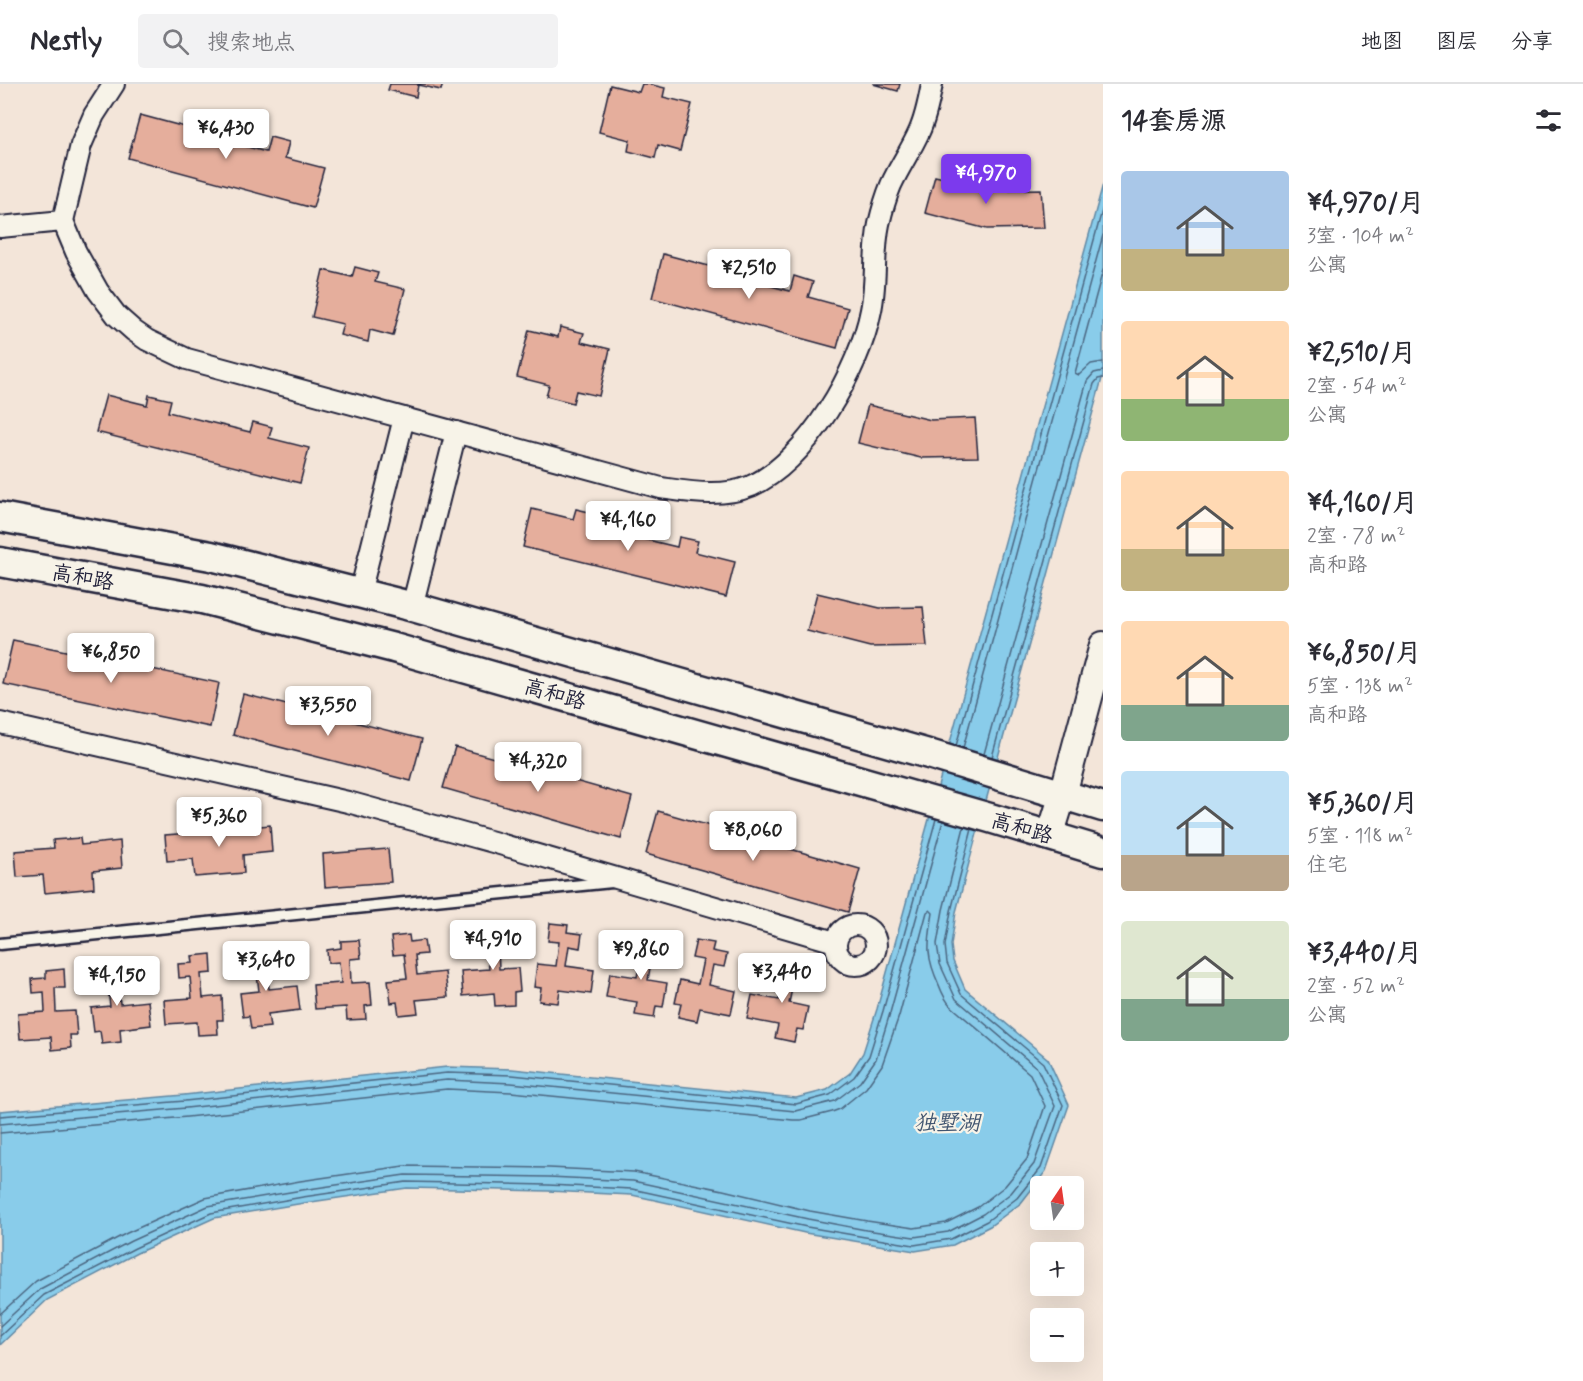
<!DOCTYPE html>
<html lang="zh">
<meta charset="utf-8">
<style>
body{margin:0;font-family:Mynerve,"LXGW WenKai TC",sans-serif;background:#f2f2f3;color:#2b2b33;height:100vh;display:flex;flex-direction:column;font-size:22px;white-space:nowrap}
*{box-sizing:border-box;margin:0}
p{font-size:20px;color:#7c7c81}
.icon{flex:none;width:33px;height:33px;fill:none;stroke:currentColor;stroke-width:2;stroke-linecap:round;stroke-linejoin:round}
.map{position:relative;flex:1;overflow:hidden}
.drawer{display:flex;flex-direction:column;background:#fff;width:480px}
.drawer>*{flex:none}
.needle{width:39px;rotate:13deg}
.tools{position:absolute;left:1030px;top:1092px;display:grid;gap:12px}
.tools a{display:grid;place-items:center;width:54px;height:54px;border-radius:6px;background:#fff;box-shadow:0 6px 24px #0002;font-size:30px}
.price{position:absolute;translate:-50% -51px;padding:0 14px;border-radius:6px;background:#fff;color:#222;font-size:20px;line-height:39px;filter:drop-shadow(0 2px 3px #0008)}
.price::after{content:'';position:absolute;left:50%;top:36px;width:18px;height:14px;margin-left:-9px;background:inherit;clip-path:polygon(0 0,100% 0,50% 100%)}
.price.on{background:#7c3aed;color:#fff}
ul{padding:0;list-style:none}
li{display:flex;align-items:center;gap:18px;height:150px;padding:0 18px}
li span{display:grid;place-items:center;flex:none;width:168px;height:120px;border-radius:6px;color:#555}
li>.icon{margin-inline-start:auto}
span .icon{width:72px;height:72px;fill:#fffc;stroke-width:1}
li b{font-size:26px}
h2{display:flex;justify-content:space-between;align-items:center;height:72px;padding:0 18px;font-size:26px}
header{display:flex;align-items:center;gap:36px;box-sizing:border-box;height:84px;padding:0 30px;background:#fff;border-bottom:2px solid #e1e1e2}
header strong{font-size:28px}
nav{display:flex;gap:33px;margin-inline-start:auto;font-size:21px}
.search{width:420px;height:54px;background:#f2f2f3;display:flex;align-items:center;gap:15px;box-sizing:border-box;padding:0 21px;border-radius:6px;color:#7c7c81;font-size:22px}
main{display:flex;flex:1;min-height:0}
.map>svg:first-child{display:block}
.water{fill:#89ccea;stroke:#6088a4;stroke-width:1.5}
.lines{fill:none;stroke-linecap:round;stroke-linejoin:round}
.shore{stroke:#4b6681;stroke-width:1.5}
.building{fill:#e5ae9c;stroke:#22223b;stroke-width:1.5}
.service-casing{stroke:#22223b;stroke-width:15}
.minor-casing{stroke:#22223b;stroke-width:24}
.tertiary-casing{stroke:#22223b;stroke-width:30}
.secondary-casing{stroke:#22223b;stroke-width:33}
.service{stroke:#f7f3e8;stroke-width:10}
.minor{stroke:#f7f3e8;stroke-width:20}
.tertiary{stroke:#f7f3e8;stroke-width:26}
.secondary{stroke:#f7f3e8;stroke-width:28}
.labels{text-anchor:middle;stroke-width:4.5;stroke-linejoin:round;paint-order:stroke}
.street-label{font-size:21px;fill:#22223b;stroke:#f7f3e8}
.water-label{font-size:22px;font-style:italic;fill:#415570;stroke:#f7f3e8}
</style>
<header>
<strong>Nestly</strong>
<div class="search"><svg class="icon" aria-label="search" viewBox="0 0 24 24"><circle cx="10" cy="10" r="6"/><path d="M15 15l6 6"/></svg>搜索地点</div>
<nav><a>地图</a><a>图层</a><a>分享</a></nav>
</header>
<main>
<div class="map">
<svg width="1103" height="1297" viewBox="0 0 1103 1297">
<rect width="100%" height="100%" fill="#f3e5d9"/>
<filter id="ink" filterUnits="userSpaceOnUse"><feTurbulence type="fractalNoise" baseFrequency=".0167" numOctaves="2"/><feDisplacementMap in="SourceGraphic" scale="12" xChannelSelector="R" yChannelSelector="G"/><feConvolveMatrix kernelMatrix="1 2 1 2 8 2 1 2 1" color-interpolation-filters="sRGB"/></filter>
<g filter="url(#ink)">
<polygon class="water" points="1103,100 1103,291 970,775 956,828 951,861 953,877 965,905 1048,975 1069,1021 1046,1087 1021,1119 990,1142 953,1161 915,1167 805,1149 632,1111 548,1107 407,1104 304,1119 214,1134 137,1169 47,1216 0,1261 0,1027 184,1011 447,983 512,985 796,1014 827,1006 850,989 863,969 877,925"/>
<g class="lines">
<g class="shore">
<polyline points="1103,186 1075,289 1079,291 1091,280 1103,278"/>
<polyline points="956,662 1103,123"/>
<polyline points="963,664 1103,151"/>
<polyline points="984,670 1087,297 1094,289 1103,287"/>
<polyline points="992,673 1094,300 1098,295 1103,294"/>
<polyline points="0,1032 185,1017 447,989 512,991 796,1020 830,1011 854,993 869,972 883,927 936,735"/>
<polyline points="0,1040 186,1024 447,996 511,999 795,1027 835,1017 860,998 876,975 890,929 943,737"/>
<path d="M0,1049L187,1033L447,1005L511,1008L793,1036H801L832,1028L840,1025L866,1004L882,981L899,932L927,828L930,826L933,829C928,861 925,870 939,901C942,909 945,916 951,922L1030,990L1045,1022L1027,1075L1005,1102L978,1123L946,1139L914,1144L867,1137L810,1127L723,1106L634,1088L549,1084L404,1082L300,1097L205,1114L127,1149L36,1197L0,1230"/>
<polyline points="0,1242 40,1205 131,1157 208,1122 302,1106 405,1091 549,1093 633,1097 808,1135 866,1146 914,1153 948,1148 983,1130 1011,1109 1034,1080 1055,1022 1037,984 956,915 940,880 937,860 943,826 964,743"/>
<polyline points="0,1252 44,1211 135,1164 211,1129 303,1113 406,1098 548,1101 632,1105 807,1143 865,1153 914,1161 951,1155 987,1137 1017,1114 1041,1084 1063,1021 1043,979 961,910 947,879 945,861 951,827 972,745"/>
</g>
</g>
<g class="building">
<polygon points="390,0 443,0 441,6 418,1 416,13 388,6"/>
<polygon points="642,0 648,0 665,4 663,13 692,20 680,67 658,61 655,74 628,67 630,56 599,48 610,1 639,8"/>
<polygon points="873,0 900,0 898,7"/>
<polygon points="189,29 206,33 201,50 266,68 270,53 289,58 285,74 324,84 313,124 128,74 140,31 185,43"/>
<polygon points="935,92 997,106 1041,105 1044,144 987,145 925,129"/>
<polygon points="713,168 729,173 725,190 790,207 794,192 813,198 808,213 848,224 837,264 652,214 663,170 709,182"/>
<polygon points="355,183 378,189 375,198 405,205 393,252 370,246 368,258 340,251 343,240 312,233 323,186 352,193"/>
<polygon points="560,243 584,249 581,258 610,265 599,312 576,307 573,319 546,312 549,301 517,293 529,246 558,253"/>
<polygon points="106,311 147,321 149,311 171,316 168,328 250,348 253,338 272,343 269,354 309,364 300,399 96,348"/>
<polygon points="868,321 931,336 975,334 978,373 921,374 858,359"/>
<polygon points="532,425 573,435 576,425 598,430 594,443 677,463 679,453 698,457 695,468 735,478 726,513 523,463"/>
<polygon points="817,509 880,524 923,523 927,562 870,563 807,547"/>
<polygon points="13,556 219,599 210,643 3,600"/>
<polygon points="243,610 422,655 411,697 233,651"/>
<polygon points="455,663 632,713 621,755 443,704"/>
<polygon points="658,727 860,785 848,828 646,770"/>
<polygon points="230,738 231,745 270,741 272,768 243,771 244,789 195,793 193,775 167,777 165,751 204,748 203,741"/>
<polygon points="80,754 81,761 120,757 122,784 93,787 94,804 45,809 43,791 17,793 15,767 54,764 53,756"/>
<polygon points="388,765 391,798 325,803 323,770"/>
<polygon points="550,839 568,841 567,848 582,850 580,864 569,862 566,882 594,886 591,910 560,906 558,919 539,917 541,904 534,903 537,880 556,882 559,858 548,857"/>
<polygon points="507,842 509,860 498,861 499,885 518,884 520,907 514,908 514,921 495,922 494,909 463,912 461,887 489,885 487,865 476,865 475,852 489,851 489,843"/>
<polygon points="409,851 410,858 424,856 426,870 415,871 417,891 445,888 448,913 416,916 418,929 399,931 397,918 391,919 388,896 407,894 404,870 393,871 391,853"/>
<polygon points="648,853 666,856 663,874 652,872 648,896 667,899 663,923 656,922 654,934 635,931 637,918 606,913 610,889 637,893 641,873 630,871 632,858 647,860"/>
<polygon points="359,856 361,874 350,875 351,899 370,898 372,921 365,922 366,935 347,936 346,923 315,925 313,901 341,899 339,878 328,879 327,866 341,864 341,857"/>
<polygon points="696,856 714,859 712,867 727,870 724,883 713,881 709,901 736,907 731,930 700,924 697,937 678,933 681,920 675,919 680,896 698,900 703,876 692,874"/>
<polygon points="261,864 262,871 276,870 278,883 267,885 269,905 297,902 300,926 268,930 270,943 251,945 249,932 243,933 240,909 259,907 256,883 245,885 243,866"/>
<polygon points="211,870 212,889 201,890 203,914 222,912 223,936 217,936 218,950 198,951 197,938 166,940 164,916 192,914 190,893 179,894 178,880 193,879 192,872"/>
<polygon points="791,876 809,880 805,898 794,895 789,919 808,923 803,946 797,945 794,958 775,954 778,941 747,935 752,911 779,916 783,896 772,894 775,881 789,884"/>
<polygon points="112,879 113,886 127,885 129,898 118,899 120,920 148,917 151,941 120,945 121,958 102,960 100,947 94,948 91,924 110,922 107,898 96,899 94,881"/>
<polygon points="64,885 65,904 55,904 56,928 75,927 77,951 70,951 71,964 52,966 51,953 20,955 18,930 45,928 44,908 33,909 32,895 46,894 46,887"/>
</g>
<g class="lines">
<g class="service-casing">
<polyline id="service" points="0,860 612,798"/>
</g>
<g class="minor-casing">
<g id="minor">
<path d="M114,0L94,31L81,61L63,137L76,168L98,207L117,232L134,247L147,256L187,275L661,404C690,408 722,414 751,402C807,377 860,285 871,226C877,198 873,168 879,140C882,127 886,113 891,101C899,83 911,66 919,48C926,33 929,16 932,0"/>
<polyline points="0,143 63,137"/>
<polyline points="360,509 404,334"/>
<polyline points="412,523 456,348"/>
<polyline points="0,639 348,718 493,758 835,858"/>
<circle cx="856" cy="861" r="20"/>
</g>
</g>
<g class="tertiary-casing">
<polyline id="tertiary" points="1050,752 1063,710 1103,561"/>
</g>
<g class="secondary-casing">
<g id="secondary">
<polyline points="0,433 211,472 406,521 932,671 1103,723"/>
<polyline points="0,478 202,515 394,564 990,734 1103,768"/>
</g>
</g>
<use href="#service" class="service"/>
<use href="#minor" class="minor"/>
<use href="#tertiary" class="tertiary"/>
<use href="#secondary" class="secondary"/>
</g>
</g>
<g class="labels">
<g class="street-label">
<text transform="translate(83 493) rotate(10)" y="7">高和路</text>
<text transform="translate(555 610) rotate(16)" y="7">高和路</text>
<text transform="translate(1022 744) rotate(16)" y="7">高和路</text>
</g>
<g class="water-label">
<text x="947" y="1046">独墅湖</text>
</g>
</g>
</svg>
<div class="tools">
<a><svg class="needle" viewBox="-14 -14 28 28"><path d="M0-13l5 13h-10z" fill="#e53935"/><path d="M0 13l5-13h-10z" fill="#7c7c81"/></svg></a>
<a>+</a>
<a>−</a>
</div>
<b class="price" style="left:226px;top:76px">¥6,430</b>
<b class="price on" style="left:986px;top:121px">¥4,970</b>
<b class="price" style="left:749px;top:216px">¥2,510</b>
<b class="price" style="left:628px;top:468px">¥4,160</b>
<b class="price" style="left:111px;top:600px">¥6,850</b>
<b class="price" style="left:328px;top:653px">¥3,550</b>
<b class="price" style="left:538px;top:709px">¥4,320</b>
<b class="price" style="left:219px;top:764px">¥5,360</b>
<b class="price" style="left:753px;top:778px">¥8,060</b>
<b class="price" style="left:493px;top:887px">¥4,910</b>
<b class="price" style="left:641px;top:897px">¥9,860</b>
<b class="price" style="left:266px;top:908px">¥3,640</b>
<b class="price" style="left:782px;top:920px">¥3,440</b>
<b class="price" style="left:117px;top:923px">¥4,150</b>
</div>
<section class="drawer">
<h2>14套房源<svg class="icon" aria-label="filters" viewBox="0 0 24 24"><path d="M4 7h16M4 17h16"/><circle cx="9" cy="7" r="2"/><circle cx="15" cy="17" r="2"/></svg></h2>
<ul>
<li><span style="background:linear-gradient(#a9c7e8 65%,#c2b280 0)"><svg class="icon" aria-label="home" viewBox="0 0 24 24"><path d="M3 11l9-7 9 7M6 9v11h12V9"/></svg></span><div><b>¥4,970/月</b><p>3室 · 104 m²</p><p>公寓</p></div></li>
<li><span style="background:linear-gradient(#ffd9b3 65%,#8fb573 0)"><svg class="icon" aria-label="home" viewBox="0 0 24 24"><path d="M3 11l9-7 9 7M6 9v11h12V9"/></svg></span><div><b>¥2,510/月</b><p>2室 · 54 m²</p><p>公寓</p></div></li>
<li><span style="background:linear-gradient(#ffd9b3 65%,#c2b280 0)"><svg class="icon" aria-label="home" viewBox="0 0 24 24"><path d="M3 11l9-7 9 7M6 9v11h12V9"/></svg></span><div><b>¥4,160/月</b><p>2室 · 78 m²</p><p>高和路</p></div></li>
<li><span style="background:linear-gradient(#ffd9b3 70%,#7fa58c 0)"><svg class="icon" aria-label="home" viewBox="0 0 24 24"><path d="M3 11l9-7 9 7M6 9v11h12V9"/></svg></span><div><b>¥6,850/月</b><p>5室 · 138 m²</p><p>高和路</p></div></li>
<li><span style="background:linear-gradient(#bfe0f5 70%,#b9a48a 0)"><svg class="icon" aria-label="home" viewBox="0 0 24 24"><path d="M3 11l9-7 9 7M6 9v11h12V9"/></svg></span><div><b>¥5,360/月</b><p>5室 · 118 m²</p><p>住宅</p></div></li>
<li><span style="background:linear-gradient(#dfe7d0 65%,#7fa58c 0)"><svg class="icon" aria-label="home" viewBox="0 0 24 24"><path d="M3 11l9-7 9 7M6 9v11h12V9"/></svg></span><div><b>¥3,440/月</b><p>2室 · 52 m²</p><p>公寓</p></div></li>
</ul>
</section>
</main>
